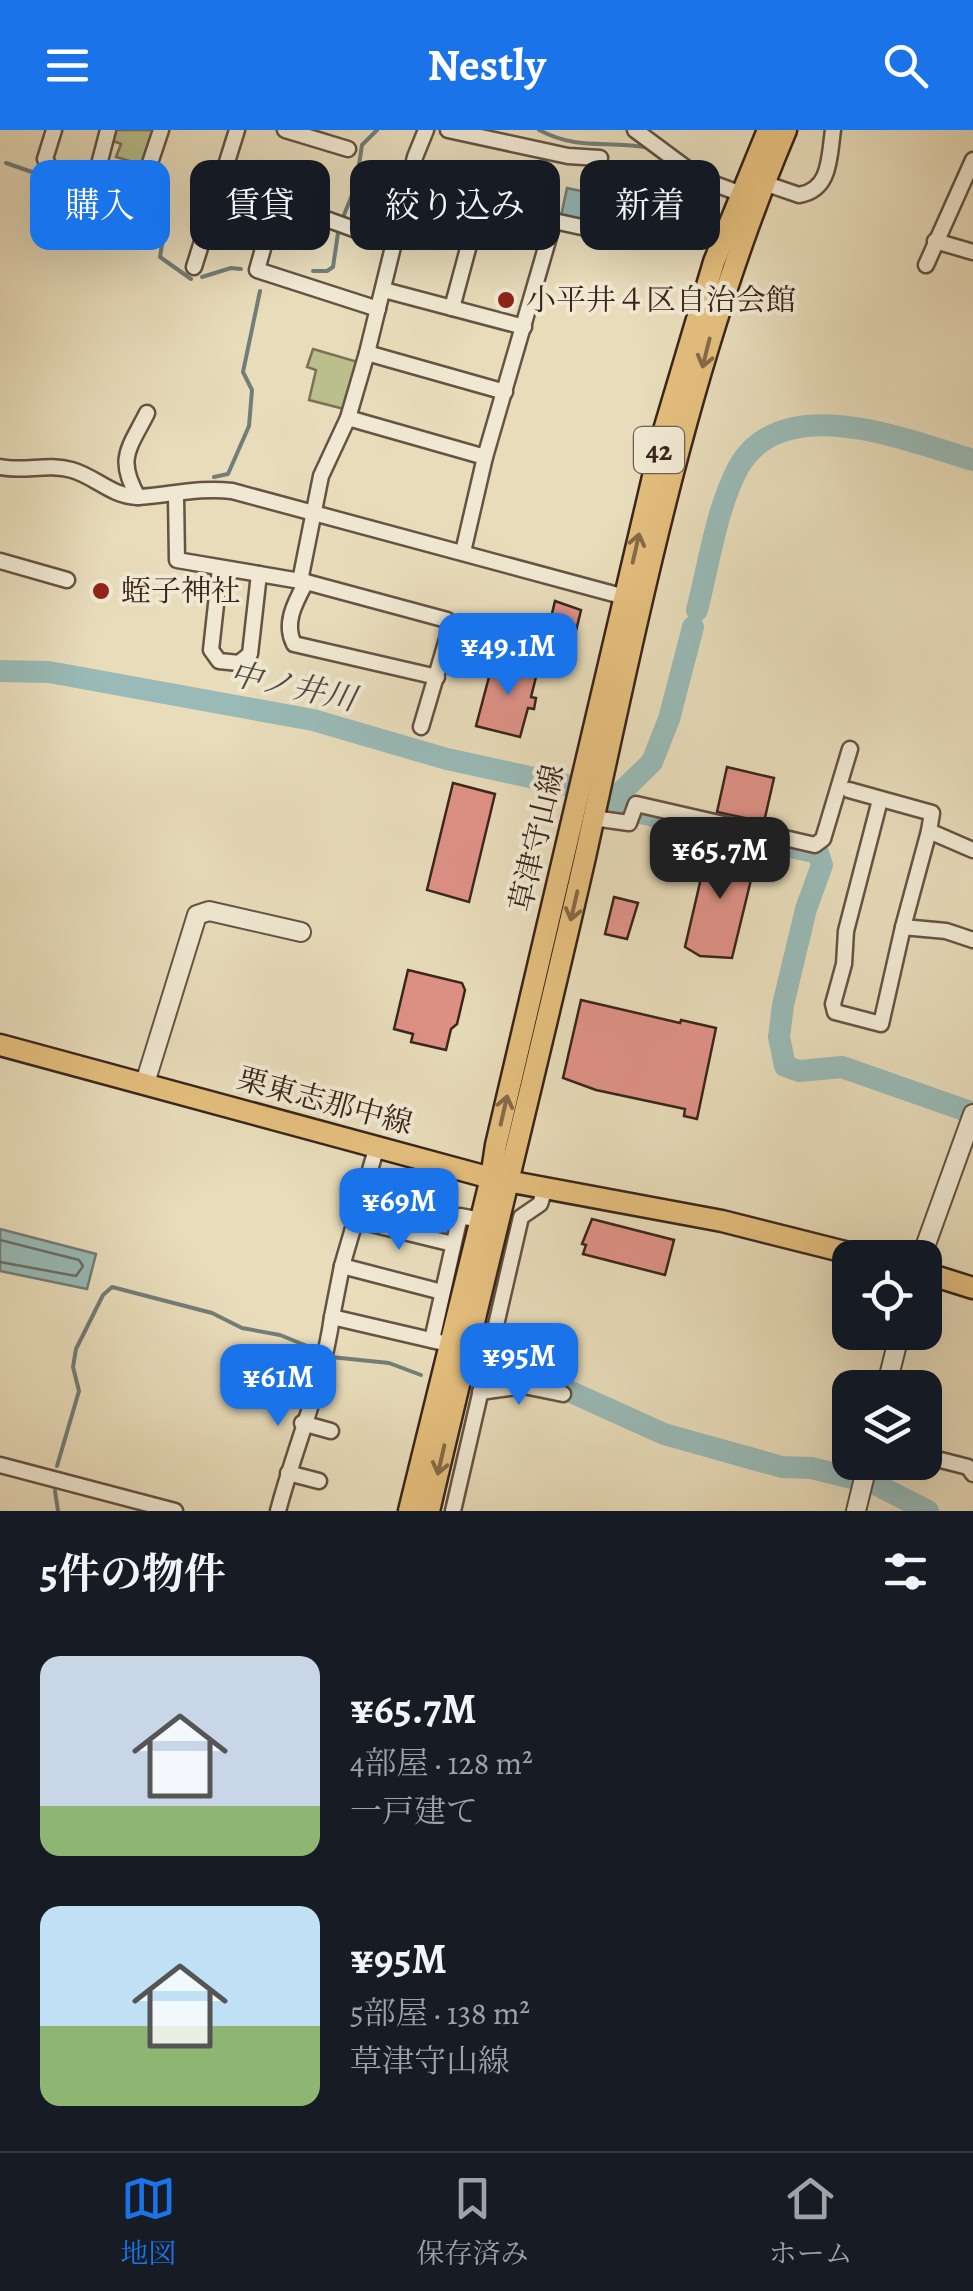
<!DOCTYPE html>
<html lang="ja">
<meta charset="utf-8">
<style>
body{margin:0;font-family:Alegreya,"Noto Serif JP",serif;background:#20242c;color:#f1f3f6;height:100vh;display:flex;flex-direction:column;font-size:38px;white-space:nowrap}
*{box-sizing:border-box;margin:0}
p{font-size:32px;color:#9ea1a6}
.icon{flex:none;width:55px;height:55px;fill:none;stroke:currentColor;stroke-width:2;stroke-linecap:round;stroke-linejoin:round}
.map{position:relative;height:1381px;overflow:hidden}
.side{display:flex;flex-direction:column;background:#171b24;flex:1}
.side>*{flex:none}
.banner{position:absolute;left:30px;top:30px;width:915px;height:90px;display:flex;gap:20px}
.fabs{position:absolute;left:832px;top:1110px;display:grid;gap:20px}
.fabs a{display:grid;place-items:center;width:110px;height:110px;border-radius:20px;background:#171b24;box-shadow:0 10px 40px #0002;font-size:50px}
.price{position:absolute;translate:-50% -85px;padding:0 22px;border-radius:20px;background:#1a73e8;color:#fff;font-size:32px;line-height:65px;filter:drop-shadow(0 2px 5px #0008)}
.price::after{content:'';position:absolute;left:50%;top:60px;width:30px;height:22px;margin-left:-15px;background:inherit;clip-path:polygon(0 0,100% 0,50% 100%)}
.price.on{background:#222;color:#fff}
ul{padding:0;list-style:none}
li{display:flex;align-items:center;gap:30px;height:250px;padding:0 40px}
li span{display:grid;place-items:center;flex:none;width:280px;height:200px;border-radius:20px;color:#555}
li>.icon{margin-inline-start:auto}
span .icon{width:120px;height:120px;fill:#fffc;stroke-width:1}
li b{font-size:42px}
h2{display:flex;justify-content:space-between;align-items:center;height:120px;padding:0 40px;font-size:42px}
.chip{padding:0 35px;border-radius:20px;background:#171b24;box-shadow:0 10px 40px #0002;font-size:35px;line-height:90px}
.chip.on{background:#1a73e8;color:#fff}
header{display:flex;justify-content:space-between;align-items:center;height:130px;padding:0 40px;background:#1a73e8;color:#fff;font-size:45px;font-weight:700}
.tab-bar{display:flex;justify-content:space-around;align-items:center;height:140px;border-top:2px solid #363941;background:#171b24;font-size:28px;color:#9ea1a6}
.tab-bar a{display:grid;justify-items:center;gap:5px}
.tab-bar .on{color:#1a73e8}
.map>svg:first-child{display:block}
.green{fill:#babf8c;stroke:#7a7254;stroke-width:2.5}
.water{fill:#99bab6;stroke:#737e78;stroke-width:2.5}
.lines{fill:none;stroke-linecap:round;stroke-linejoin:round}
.shore{stroke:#697068;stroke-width:2.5}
.stream{stroke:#737e78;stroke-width:4}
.river{stroke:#99bab6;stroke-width:22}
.building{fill:#df9287;stroke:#39251b;stroke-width:2.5}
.minor-casing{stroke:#655343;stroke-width:19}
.tertiary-casing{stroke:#655343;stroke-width:22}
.primary-casing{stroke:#39251b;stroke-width:25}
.minor{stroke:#f0e8d2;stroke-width:14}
.tertiary{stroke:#f0e8d2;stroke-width:18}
.primary{stroke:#e4be7d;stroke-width:20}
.oneway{stroke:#866a47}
.poi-dot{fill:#8f2418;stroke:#f0e8d2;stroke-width:4}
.labels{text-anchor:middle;stroke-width:8;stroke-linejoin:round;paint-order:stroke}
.shield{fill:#f0e8d2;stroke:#706052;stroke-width:2.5}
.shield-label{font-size:28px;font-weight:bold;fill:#39251b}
.poi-label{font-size:30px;fill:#39251b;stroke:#f0e8d2;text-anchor:start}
.street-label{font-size:30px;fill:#39251b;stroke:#f0e8d2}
.water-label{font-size:32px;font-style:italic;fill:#514a42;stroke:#f0e8d2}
</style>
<header><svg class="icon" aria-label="menu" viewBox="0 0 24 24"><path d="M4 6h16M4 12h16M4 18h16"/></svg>Nestly<svg class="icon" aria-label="search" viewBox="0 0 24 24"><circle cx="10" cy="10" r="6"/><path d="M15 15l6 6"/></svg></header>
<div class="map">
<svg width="973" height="1381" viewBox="0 0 973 1381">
<rect width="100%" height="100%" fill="#e8dcba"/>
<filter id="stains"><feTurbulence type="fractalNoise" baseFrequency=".002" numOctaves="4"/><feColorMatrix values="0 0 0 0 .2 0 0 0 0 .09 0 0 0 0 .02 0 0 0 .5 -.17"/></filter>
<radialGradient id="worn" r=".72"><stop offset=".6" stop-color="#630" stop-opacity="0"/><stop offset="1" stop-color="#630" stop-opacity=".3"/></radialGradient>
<g class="green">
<polygon points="114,0 154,0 143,35 116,27 121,14 111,10"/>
<polygon points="313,219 358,232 344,279 309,270 316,240 307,237"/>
</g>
<g class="water">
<polygon points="567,58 608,67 601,94 561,86"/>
<polygon points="0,1099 96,1124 87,1159 0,1141"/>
</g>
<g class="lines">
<polyline class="shore" points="0,1110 79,1130 83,1136 76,1146 0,1132"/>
<g class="stream">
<path d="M539,0C581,22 608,9 650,18"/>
<polyline points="6,33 81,59"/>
<polyline points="685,46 707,64"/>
<polyline points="87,60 128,74 128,83"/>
<polyline points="137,86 165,96 160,127 191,149"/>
<polyline points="342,90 356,55 362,15 377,0"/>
<polyline points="313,141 327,141 333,137 338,103"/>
<polyline points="202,147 231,138 241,139"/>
<polyline points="214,347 228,344 249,296 252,260 243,242 260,161"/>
<polyline points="331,1227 389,1233 421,1245"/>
<polyline points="57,1336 79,1261 73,1237 76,1219 103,1165 112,1157 212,1183 242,1198 280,1205 322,1222"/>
<polyline points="55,1361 58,1381"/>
</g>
<g class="river">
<path d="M697,480C709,434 716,380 738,338C782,259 906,310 973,330"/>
<polyline points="0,541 49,542 313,590 447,629 598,662"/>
<polyline points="616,667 614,677 818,723 822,735 806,779 783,875 779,907 785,936 799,941 842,937 973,983"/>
<polyline points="616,667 652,632 669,589 693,497"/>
<polyline points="486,1253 549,1252 664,1304 782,1337 811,1338 873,1353 928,1381"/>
</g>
</g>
<g class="building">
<polygon points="555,471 581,480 576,501 550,492"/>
<polygon points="494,528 538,539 531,567 536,568 534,579 528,578 520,607 476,596"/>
<polygon points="727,637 774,648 764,692 717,682"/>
<polygon points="453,653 495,664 469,772 427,760"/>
<polygon points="709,714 757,725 732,828 700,826 685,817"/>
<polygon points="614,767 638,773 627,809 605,804"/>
<polygon points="408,840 462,853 465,860 457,894 451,899 446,920 411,912 413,904 394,899"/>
<polygon points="581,870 680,893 681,890 716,898 697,989 684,986 685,979 596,960 563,948"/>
<polygon points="592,1089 674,1110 665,1145 583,1124 586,1115 582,1114"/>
</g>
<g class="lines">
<g class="minor-casing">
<g id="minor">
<polyline points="54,0 45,29 52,41 85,52 96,46 108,0"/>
<polyline points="285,0 348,19"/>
<polyline points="448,0 568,26 600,28"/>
<polyline points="635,0 701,49 739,63"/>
<path d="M764,53L799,65C831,60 829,27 833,0"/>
<polyline points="409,59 595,100"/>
<polyline points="134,81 161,0"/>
<polyline points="935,111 973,122"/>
<polyline points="926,135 973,30"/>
<polyline points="194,137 237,0"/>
<polyline points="384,160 524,197"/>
<polyline points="452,178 480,74"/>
<polyline points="378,179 257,140 275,76 282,73 395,114"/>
<polyline points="367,223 505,262"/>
<path d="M147,283C129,319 116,328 138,367C170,365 200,357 232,361L625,467"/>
<polyline points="348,288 485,327"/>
<path d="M0,337C25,342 48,333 72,340C96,347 111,366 138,367"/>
<polyline points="176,366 177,430 306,452 447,490 450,499 421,597"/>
<polyline points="463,422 485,327 554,90"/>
<polyline points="0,431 67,450"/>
<polyline points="220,438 211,520 219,531 239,533 250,524 259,444"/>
<polyline points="300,451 321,346 348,288 367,223 415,27 426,0"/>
<path d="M306,452C296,471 283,493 294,514L437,547"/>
<polyline points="849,660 932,683 929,701 973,720"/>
<polyline points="880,670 846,801 844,834 833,874 835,882 881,894 903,797 946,801 973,810"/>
<polyline points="593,688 629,693 636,674 815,715 823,709 850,619"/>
<polyline points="903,797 929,701"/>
<polyline points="377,1016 342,1136 332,1187 448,1214"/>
<polyline points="355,1090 453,1114"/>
<polyline points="342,1136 442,1162"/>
<polyline points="432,1210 460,1086 481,1090"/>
<polyline points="480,1262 524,1256 563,1264"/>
<polyline points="302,1293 331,1301"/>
<polyline points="925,1326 968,1337 973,1344"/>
<polyline points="0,1335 175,1381"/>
<polyline points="288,1343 319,1351"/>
<path d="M278,1381C295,1316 323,1253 332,1187"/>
<polyline points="453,1381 521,1087 540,1074 545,1059"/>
</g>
</g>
<g class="tertiary-casing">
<g id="tertiary">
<polyline points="145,953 197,785 209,781 301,802"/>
<polyline points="921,1128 973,984"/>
<polyline points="886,1258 900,1202"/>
<polyline points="856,1381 868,1332"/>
</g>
</g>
<g class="primary-casing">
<g id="primary">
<polyline points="0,915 491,1048 722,1091 869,1128"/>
<polyline points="925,1143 973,1158"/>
<polyline points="409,1381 491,1048 496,1015 664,300 714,132 768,0"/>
<path d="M429,1381C480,1163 535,946 585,727C639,482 688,231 786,0"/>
</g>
</g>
<use href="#minor" class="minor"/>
<use href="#tertiary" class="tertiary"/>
<use href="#primary" class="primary"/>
</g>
<defs><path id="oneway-shaft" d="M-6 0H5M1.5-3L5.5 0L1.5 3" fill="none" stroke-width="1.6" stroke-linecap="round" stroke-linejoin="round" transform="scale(2.5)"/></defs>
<g class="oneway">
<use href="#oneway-shaft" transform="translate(706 223) rotate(104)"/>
<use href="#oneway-shaft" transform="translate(636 418) rotate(-77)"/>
<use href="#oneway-shaft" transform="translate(574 776) rotate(103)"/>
<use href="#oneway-shaft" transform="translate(504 980) rotate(-77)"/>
<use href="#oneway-shaft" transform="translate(441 1330) rotate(103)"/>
</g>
<g class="poi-dot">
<circle cx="506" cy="170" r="10"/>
<circle cx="101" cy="461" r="10"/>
</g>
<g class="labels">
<rect class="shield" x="634" y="297" width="50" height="46" rx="8"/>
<g class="shield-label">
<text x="659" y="330">42</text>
</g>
<g class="poi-label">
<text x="526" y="180">小平井４区自治会館</text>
<text x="121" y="471">蛭子神社</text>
</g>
<g class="street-label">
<text transform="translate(537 708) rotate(-77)" y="10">草津守山線</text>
<text transform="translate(325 971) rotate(15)" y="10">栗東志那中線</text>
</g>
<g class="water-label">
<text transform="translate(293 556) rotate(12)" y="11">中ノ井川</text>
</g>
</g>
<rect width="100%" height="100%" filter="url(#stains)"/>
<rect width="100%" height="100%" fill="url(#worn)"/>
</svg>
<div class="fabs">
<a><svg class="icon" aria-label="locate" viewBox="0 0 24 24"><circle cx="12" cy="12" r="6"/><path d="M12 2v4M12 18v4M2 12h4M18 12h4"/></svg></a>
<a><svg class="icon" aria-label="layers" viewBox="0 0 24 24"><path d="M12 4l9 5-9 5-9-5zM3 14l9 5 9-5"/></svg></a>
</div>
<b class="price" style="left:508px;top:568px">¥49.1M</b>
<b class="price on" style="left:720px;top:772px">¥65.7M</b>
<b class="price" style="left:399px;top:1123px">¥69M</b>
<b class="price" style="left:519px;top:1278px">¥95M</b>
<b class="price" style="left:278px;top:1299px">¥61M</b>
<div class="banner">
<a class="chip on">購入</a>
<a class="chip">賃貸</a>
<a class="chip">絞り込み</a>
<a class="chip">新着</a>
</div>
</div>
<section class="side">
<h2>5件の物件<svg class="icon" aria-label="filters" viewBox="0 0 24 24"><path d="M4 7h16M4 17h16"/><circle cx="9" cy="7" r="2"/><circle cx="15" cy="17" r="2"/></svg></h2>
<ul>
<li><span style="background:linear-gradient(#c9d6e8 75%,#8fb573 0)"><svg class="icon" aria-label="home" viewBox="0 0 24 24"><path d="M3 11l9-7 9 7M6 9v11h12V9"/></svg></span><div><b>¥65.7M</b><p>4部屋 · 128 m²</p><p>一戸建て</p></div></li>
<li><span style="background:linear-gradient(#bfe0f5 60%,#8fb573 0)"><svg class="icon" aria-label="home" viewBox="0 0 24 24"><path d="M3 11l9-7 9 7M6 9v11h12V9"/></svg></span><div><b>¥95M</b><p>5部屋 · 138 m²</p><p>草津守山線</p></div></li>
</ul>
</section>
<nav class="tab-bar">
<a class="on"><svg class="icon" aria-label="map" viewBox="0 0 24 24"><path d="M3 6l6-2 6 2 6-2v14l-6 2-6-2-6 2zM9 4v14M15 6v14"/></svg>地図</a>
<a><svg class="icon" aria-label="saved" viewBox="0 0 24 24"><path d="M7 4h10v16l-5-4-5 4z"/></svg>保存済み</a>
<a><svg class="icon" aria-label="home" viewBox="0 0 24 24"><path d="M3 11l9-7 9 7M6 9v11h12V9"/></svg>ホーム</a>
</nav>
